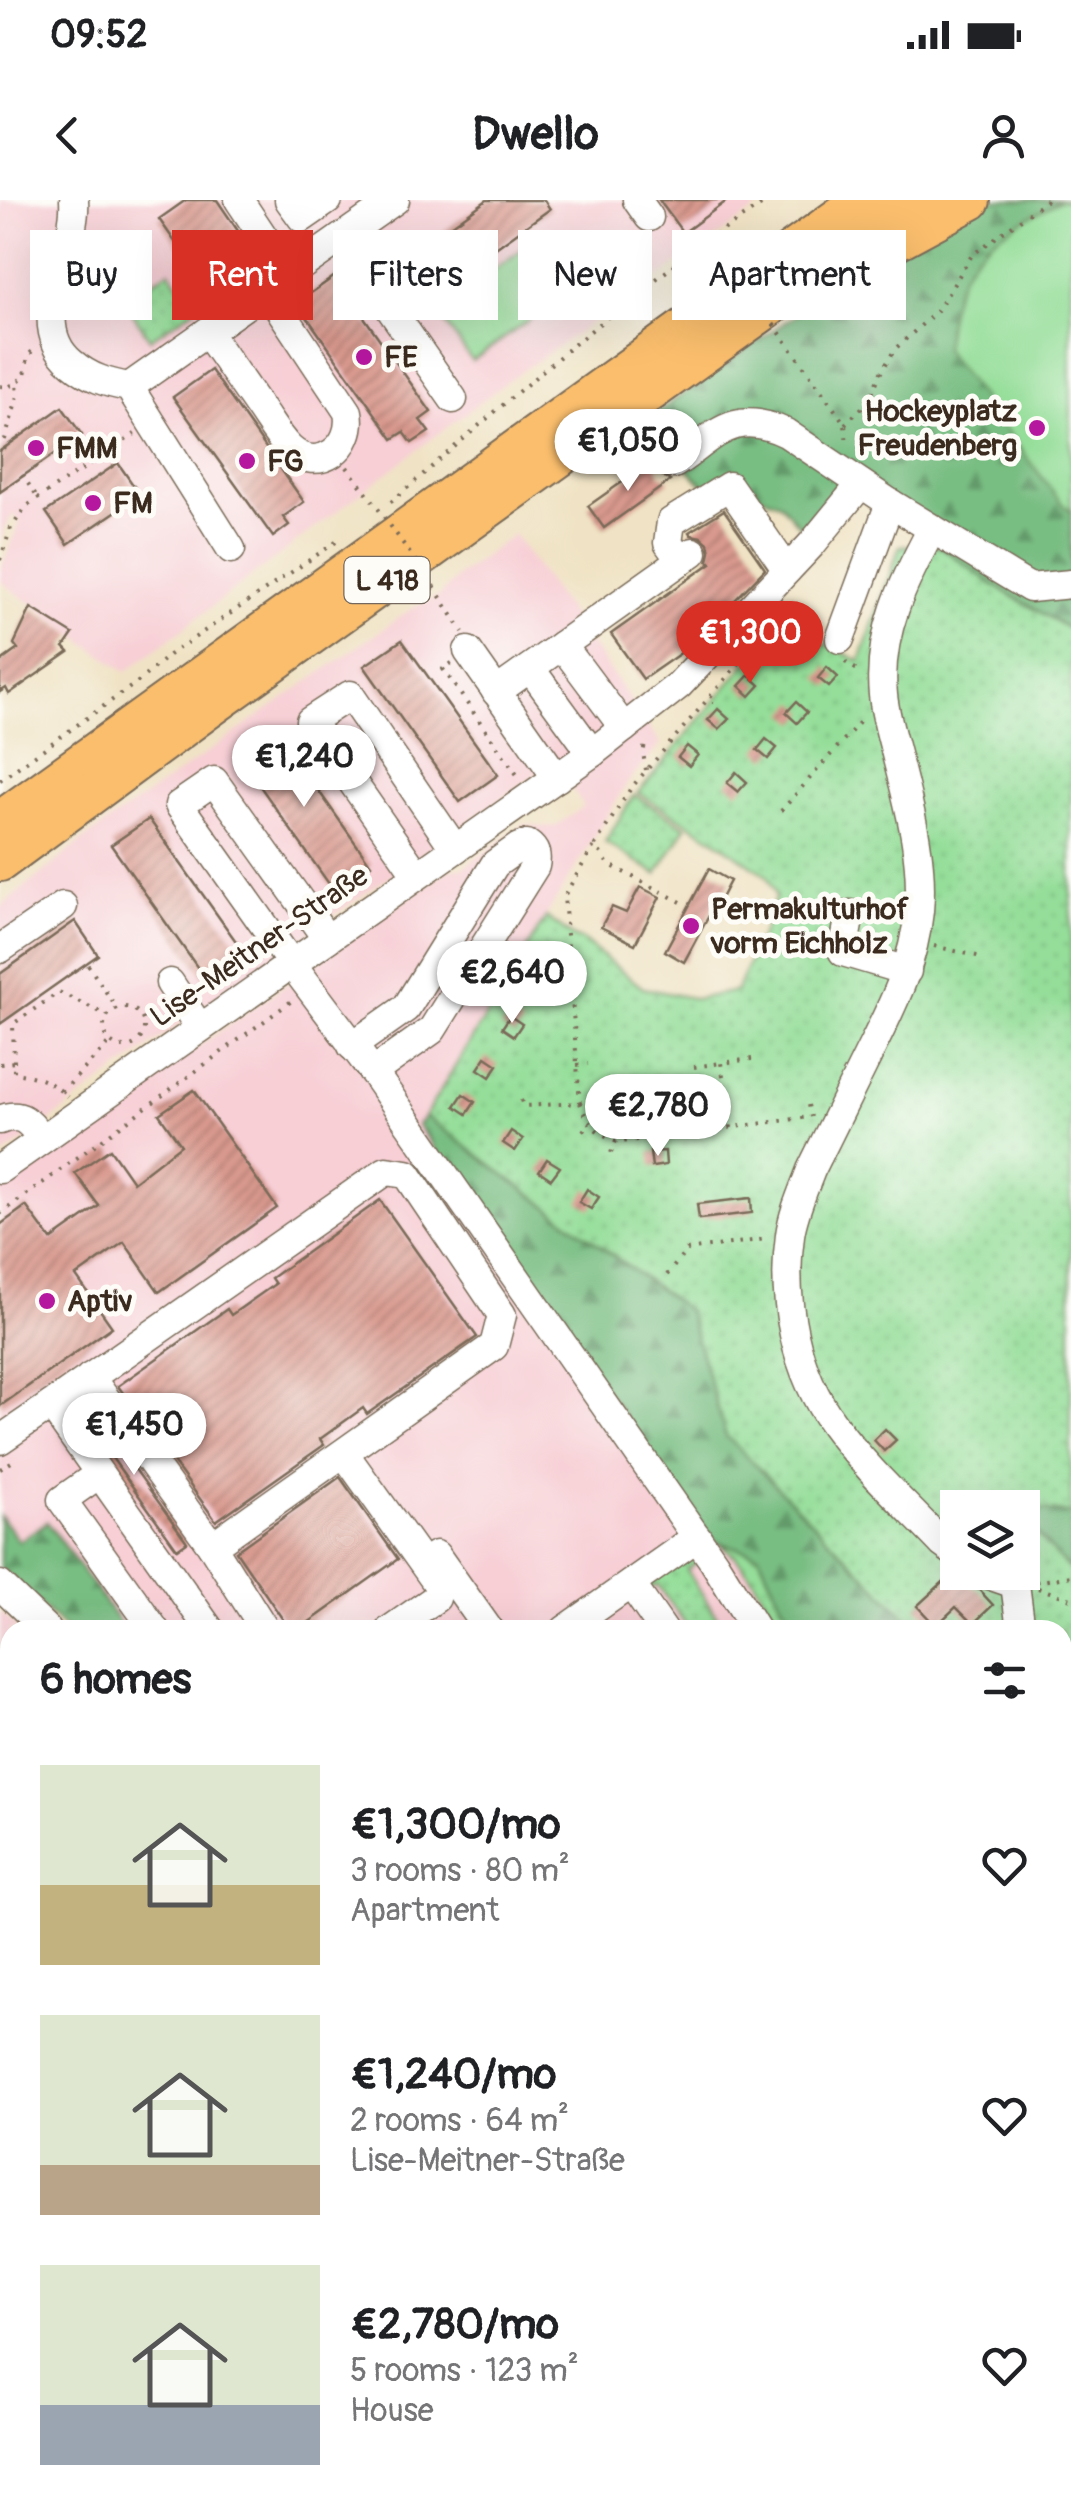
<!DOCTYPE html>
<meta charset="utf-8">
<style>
body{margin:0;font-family:Pangolin,sans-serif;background:#f6f6f6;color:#202124;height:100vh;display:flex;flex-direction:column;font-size:38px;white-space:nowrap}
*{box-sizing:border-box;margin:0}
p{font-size:32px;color:#757577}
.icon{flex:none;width:55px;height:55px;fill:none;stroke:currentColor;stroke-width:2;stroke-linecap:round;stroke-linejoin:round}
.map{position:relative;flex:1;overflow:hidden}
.drawer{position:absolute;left:0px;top:1420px;width:1072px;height:890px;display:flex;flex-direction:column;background:#fff;border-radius:30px 30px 0 0;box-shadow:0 10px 40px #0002}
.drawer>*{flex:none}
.banner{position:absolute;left:30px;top:30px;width:1012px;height:90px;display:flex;gap:20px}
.fabs{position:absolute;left:940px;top:1290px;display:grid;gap:20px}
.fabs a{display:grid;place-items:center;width:100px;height:100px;border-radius:0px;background:#fff;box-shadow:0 10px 40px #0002;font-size:50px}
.price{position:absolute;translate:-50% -85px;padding:0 22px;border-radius:35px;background:#fff;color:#222;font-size:32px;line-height:65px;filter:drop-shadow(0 2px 5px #0008)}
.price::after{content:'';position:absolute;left:50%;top:60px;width:30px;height:22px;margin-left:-15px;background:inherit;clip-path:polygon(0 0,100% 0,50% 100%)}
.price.current{background:#d93025;color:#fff}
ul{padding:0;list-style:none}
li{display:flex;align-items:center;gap:30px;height:250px;padding:0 40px}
li span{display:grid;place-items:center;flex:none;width:280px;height:200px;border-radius:0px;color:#555}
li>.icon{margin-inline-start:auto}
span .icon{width:120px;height:120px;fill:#fffc;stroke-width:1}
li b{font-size:42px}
h2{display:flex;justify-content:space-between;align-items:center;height:120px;padding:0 40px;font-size:42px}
.pill{padding:0 35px;border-radius:0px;background:#fff;box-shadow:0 10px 40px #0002;font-size:35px;line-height:90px}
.pill.current{background:#d93025;color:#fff}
.status{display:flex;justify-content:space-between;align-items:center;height:70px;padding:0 50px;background:#fff;direction:ltr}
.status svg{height:28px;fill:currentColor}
header{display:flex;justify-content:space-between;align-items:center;height:130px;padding:0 40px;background:#fff;font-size:45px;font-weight:700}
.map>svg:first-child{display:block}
.built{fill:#f7cfd5}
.green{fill:url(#green-dots);stroke:#68845c;stroke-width:2.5}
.forest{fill:url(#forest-firs);stroke:#5a7450;stroke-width:2.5}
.pitch{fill:#95de9a;stroke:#68845c;stroke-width:2.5}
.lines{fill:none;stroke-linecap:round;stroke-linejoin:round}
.stream{stroke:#49b8c0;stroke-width:5}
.building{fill:url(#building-hatch)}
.minor-casing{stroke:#7a6b58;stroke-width:31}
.highway-casing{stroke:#7a6b58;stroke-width:44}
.path{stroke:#7a6b58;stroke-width:4;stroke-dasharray:2.5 8;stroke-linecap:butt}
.minor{stroke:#fff;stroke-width:28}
.highway{stroke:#fabe6d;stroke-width:40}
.path-bridge{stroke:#7a6b58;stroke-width:4;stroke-dasharray:2.5 8;stroke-linecap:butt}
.poi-dot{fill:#b5179e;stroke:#fdfcf7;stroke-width:4}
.labels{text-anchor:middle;stroke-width:10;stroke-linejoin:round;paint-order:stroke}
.shield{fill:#fdfcf7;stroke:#75695f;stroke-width:2.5}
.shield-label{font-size:28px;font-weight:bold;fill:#3b2a1e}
.poi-label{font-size:30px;font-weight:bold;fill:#3b2a1e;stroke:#fdfcf7;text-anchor:start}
.street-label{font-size:30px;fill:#3b2a1e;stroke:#fdfcf7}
</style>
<div class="status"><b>09:52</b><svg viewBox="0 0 49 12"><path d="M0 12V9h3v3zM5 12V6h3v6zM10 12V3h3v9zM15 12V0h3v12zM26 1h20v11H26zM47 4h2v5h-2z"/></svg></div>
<header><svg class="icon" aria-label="back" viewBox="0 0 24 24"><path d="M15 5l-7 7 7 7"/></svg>Dwello<svg class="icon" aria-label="person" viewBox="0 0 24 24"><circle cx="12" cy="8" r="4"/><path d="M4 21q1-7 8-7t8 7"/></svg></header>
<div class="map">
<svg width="1071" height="2310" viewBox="0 0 1071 2310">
<defs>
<pattern id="green-dots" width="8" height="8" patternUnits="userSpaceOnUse" patternTransform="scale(2.5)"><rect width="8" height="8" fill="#95de9a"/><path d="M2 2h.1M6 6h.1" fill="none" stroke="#81bf84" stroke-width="1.8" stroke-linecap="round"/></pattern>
<pattern id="forest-firs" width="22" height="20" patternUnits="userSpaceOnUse" patternTransform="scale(2.5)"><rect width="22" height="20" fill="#78bd82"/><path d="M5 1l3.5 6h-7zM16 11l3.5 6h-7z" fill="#649a6a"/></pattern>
<pattern id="building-hatch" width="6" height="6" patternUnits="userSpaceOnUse" patternTransform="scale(2.5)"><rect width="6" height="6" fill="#d9998e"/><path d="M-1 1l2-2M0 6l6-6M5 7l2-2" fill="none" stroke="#b17d73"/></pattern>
</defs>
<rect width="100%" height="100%" fill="#fdfcf7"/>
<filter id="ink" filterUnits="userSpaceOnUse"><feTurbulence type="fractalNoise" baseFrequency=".01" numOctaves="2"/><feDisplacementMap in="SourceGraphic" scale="20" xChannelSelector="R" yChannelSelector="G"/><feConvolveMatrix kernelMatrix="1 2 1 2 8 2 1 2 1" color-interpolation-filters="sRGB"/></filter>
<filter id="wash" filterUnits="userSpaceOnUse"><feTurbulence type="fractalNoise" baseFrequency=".0048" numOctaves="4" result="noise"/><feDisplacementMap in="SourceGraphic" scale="40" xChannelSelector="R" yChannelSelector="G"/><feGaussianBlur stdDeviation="2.25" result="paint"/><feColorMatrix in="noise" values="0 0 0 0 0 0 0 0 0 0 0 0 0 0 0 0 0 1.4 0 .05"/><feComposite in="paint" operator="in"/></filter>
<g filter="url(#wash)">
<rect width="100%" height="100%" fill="#f0e3c5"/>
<g class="built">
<polygon points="0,0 770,0 509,180 126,472 0,381 0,371 20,322 13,314 4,330 0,345"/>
<polygon points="514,334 661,544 628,582 418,925 712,1340 726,1346 754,1381 783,1430 125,1430 47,1322 18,1341 0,1316 0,986 450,669 464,667 524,624 544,627 556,626 584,606 554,562 207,804 0,958 0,707 86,638 414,407 439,396 459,375"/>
<polygon points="0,1411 20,1430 10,1430 10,1553 0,1556"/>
<polygon points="10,1575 10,1656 0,1658 0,1577"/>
</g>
<g class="green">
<polygon points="169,71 196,108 150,139 124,101"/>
<polygon points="900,346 941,347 995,386 1071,430 1071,1314 1012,1306 958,1308 958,1372 1022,1372 1023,1319 1069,1369 1071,1368 1071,2310 350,2310 338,2300 1062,2300 1062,1430 919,1430 726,1236 688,1111 425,916 546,717 575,738 582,740 643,788 697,799 736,791 766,725 776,696 767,676 714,639 638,593 781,422 860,461"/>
<polygon points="634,595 686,627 657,674 605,642"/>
<path d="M712,1340L759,1355L782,1405L805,1430H783C766,1401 744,1354 712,1340Z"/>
<polygon points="689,1352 704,1357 687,1370 725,1430 690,1430 657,1384 647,1390 649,1379"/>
<polygon points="0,1977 10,1977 10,2300 39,2300 46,2308 50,2300 321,2300 328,2310 0,2310"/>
</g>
<g class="forest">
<polygon points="984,0 1061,0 985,44 1064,306 1071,310 1071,430 995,386 941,347 850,261 810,338 780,303 729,284 703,286 646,220 865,66"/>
<polygon points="425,916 688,1111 726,1236 919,1430 805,1430 782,1405 759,1355 712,1340 418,925"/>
<polygon points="1010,1306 1071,1314 1071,1368 1069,1369 1023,1319 1022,1308"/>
<polygon points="0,1316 19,1341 47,1322 125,1430 66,1430 0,1367"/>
<polygon points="10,1978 10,2070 0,2068 0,1979"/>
<polygon points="267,2300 338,2300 350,2310 278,2310"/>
</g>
<g class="pitch">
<path d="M1061,0H1071V310L1064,306L944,149C947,132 948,112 954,95C969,42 1017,25 1061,0Z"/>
<polygon points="537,39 572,90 472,161 436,110"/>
</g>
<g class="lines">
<g class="stream">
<polyline points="0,2039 10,2041"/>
<polyline points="297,2300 308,2310"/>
</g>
</g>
<g id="blocks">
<g class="building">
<polygon points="186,0 217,0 255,56 208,89 159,19"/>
<polygon points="487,0 544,0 550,9 451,80 426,44"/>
<polygon points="659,0 728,0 683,33"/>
<polygon points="335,76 431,212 420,220 429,232 412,243 404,232 393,239 297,103"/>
<polygon points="211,170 304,302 283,317 289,325 273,337 173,197"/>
<polygon points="62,207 82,235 0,292 0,251"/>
<polygon points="658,257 657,265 659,273 670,281 604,328 588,306"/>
<polygon points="118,263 140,295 68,344 46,312"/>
<polygon points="724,310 765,369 731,404 721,412 722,414 695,443 643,479 611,434 711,363 708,360 710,351 708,343 701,337 691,335 689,332"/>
<polygon points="31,408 73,434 64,447 69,452 9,494 6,488 0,492 0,462 18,449 14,444"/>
<polygon points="779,439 790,449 780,459 769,450"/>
<polygon points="402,440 498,575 460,602 364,466"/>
<polygon points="827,467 838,477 829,487 818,478"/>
<polygon points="749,475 760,485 750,496 739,486"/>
<polygon points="796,502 807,512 797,523 786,513"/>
<polygon points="718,509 729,519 719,529 708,520"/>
<polygon points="275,529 371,665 334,691 238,555"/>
<polygon points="766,539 777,548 768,559 757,550"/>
<polygon points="687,546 698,555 689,566 678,557"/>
<polygon points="736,572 747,582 738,592 727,583"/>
<polygon points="149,619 245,754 207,781 111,645"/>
<polygon points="709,669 730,681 720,700 718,699 684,762 665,751"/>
<polygon points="640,687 660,697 635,744 601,727 612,707 626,713"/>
<polygon points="75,721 98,755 0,824 0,774"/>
<polygon points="535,777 547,785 539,798 527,789"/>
<polygon points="510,816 522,824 514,836 502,828"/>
<polygon points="486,857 498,865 490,877 478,869"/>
<polygon points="194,890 277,1008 159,1092 124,1042 76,1076 112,1127 0,1206 0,1025 26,1006 51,1040 99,1006 75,973 110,949 133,982 181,945 159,914"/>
<polygon points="463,894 475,902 467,914 455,906"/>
<polygon points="511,931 523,939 515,951 503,943"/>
<polygon points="665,951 666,965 652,967 650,952"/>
<polygon points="547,959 560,967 551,979 539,971"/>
<polygon points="587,989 599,997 591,1009 579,1002"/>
<polygon points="751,998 752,1013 699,1019 697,1004"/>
<polygon points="380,1000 477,1137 367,1214 363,1208 320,1239 324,1245 216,1321 118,1186 227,1109 231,1115 275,1084 271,1078"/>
<polygon points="90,1206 187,1342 177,1349 80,1213"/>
<polygon points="885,1229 896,1240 884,1251 874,1240"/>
<polygon points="340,1277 398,1359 298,1430 290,1430 236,1351"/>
<polygon points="954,1372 963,1372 968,1384 979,1390 993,1405 973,1424 956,1407 936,1426 917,1406"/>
</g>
</g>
</g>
<g filter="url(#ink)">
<use href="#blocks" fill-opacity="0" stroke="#7a6b58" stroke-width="2.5"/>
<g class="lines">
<g class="minor-casing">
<g id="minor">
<path d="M74,0C78,52 23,123 72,163C90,178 107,183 129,187L231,349"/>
<polyline points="239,0 289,75"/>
<polyline points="289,0 302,18 328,0"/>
<polyline points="637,0 649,17"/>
<polyline points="341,38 453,199"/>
<path d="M207,132C225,158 243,184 261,210C270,223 278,237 289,248C318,275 355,247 348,212L267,90"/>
<polyline points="129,187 395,0"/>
<path d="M674,264C717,235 733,208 786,233L890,303L1030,388L1071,384"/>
<path d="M932,329C904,381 877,434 883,495C885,515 891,534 896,554C909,606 924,657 919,711C913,769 890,810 865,861C847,897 829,933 811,970C803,991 793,1013 790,1035C781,1100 795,1172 834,1225C865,1268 906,1305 943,1344L958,1355"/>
<polyline points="681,361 668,343 671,322 729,286 787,370"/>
<polyline points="840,439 890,303"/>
<polyline points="562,445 624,528"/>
<polyline points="468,451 557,578"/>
<polyline points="530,468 592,553"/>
<polyline points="496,492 693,352"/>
<polyline points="417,675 310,521 350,495 455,649"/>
<polyline points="850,714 843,752 907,771"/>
<polyline points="327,739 214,581 179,605 291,763 373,872 714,1362 756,1430"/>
<polyline points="0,749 63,706"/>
<polyline points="170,783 200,828"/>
<path d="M352,846L406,808L495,664L519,647L527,644C536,650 537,656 535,666L432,830L373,872"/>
<path d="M0,920C21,911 30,922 42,939"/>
<polyline points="0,969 592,553 679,485 811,345 861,284"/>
<polyline points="51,1205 386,971 407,974 502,1115 494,1146 212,1346 90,1177"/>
<polyline points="0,1240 51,1205 210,1430"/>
<polyline points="344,1253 439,1386 436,1398 390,1430"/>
<polyline points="99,1274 62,1300 155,1430"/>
<polyline points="212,1346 265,1430"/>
<polyline points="436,1355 489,1430"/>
<polyline points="980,1372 1015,1384 1021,1430"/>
<polyline points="631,1384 663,1430"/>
<polyline points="0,1385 47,1430"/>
<polyline points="565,1430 697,1337"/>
<polyline points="10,1490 3,1491 0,1500 10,1542"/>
<polyline points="0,1567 10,1565"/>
<polyline points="1062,1675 1071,1678"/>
<polyline points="0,1696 10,1693"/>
<polyline points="0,1757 10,1761"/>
<polyline points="0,1823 10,1823"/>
<polyline points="1062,2069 1071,2065"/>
<polyline points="0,2226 10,2238"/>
<polyline points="80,2300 92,2310"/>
</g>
</g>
<g class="highway-casing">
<g id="highway">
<polyline points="892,42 970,0"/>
<polyline points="0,622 864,0"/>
<polyline points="0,661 208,508 917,0"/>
</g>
</g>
<g class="path">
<polyline points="711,37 724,56"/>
<polyline points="785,140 845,224 847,246"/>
<polyline points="0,186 9,187 25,176 28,155 36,148"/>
<polyline points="845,224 869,201 880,174 895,149 937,111 972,55 1047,0"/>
<polyline points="6,249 3,246 18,196 17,183"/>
<polyline points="347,267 372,300"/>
<polyline points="22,275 38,298"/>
<path d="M391,302C513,197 632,87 769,0"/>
<polyline points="0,360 11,328 27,306 135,234"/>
<polyline points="434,387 463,432"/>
<polyline points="775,421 819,442"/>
<polyline points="845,462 862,473"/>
<polyline points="452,463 443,469 520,579"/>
<polyline points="746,464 747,466"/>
<polyline points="713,504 714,504"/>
<polyline points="646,570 643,553 646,540"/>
<polyline points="0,580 139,481 169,455 339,340"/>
<polyline points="781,611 864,517"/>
<polyline points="681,702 608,664 595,645 631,588 793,401"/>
<polyline points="934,746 981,757"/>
<polyline points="88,765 116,807"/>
<circle cx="124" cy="827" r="20"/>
<polyline points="14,862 13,824 59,792 107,815"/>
<path d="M0,864L14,862V873C36,876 52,881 67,897"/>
<polyline points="577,865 588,864"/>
<polyline points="694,867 721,863"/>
<polyline points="62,892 110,842"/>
<path d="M521,900L523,906L580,903C590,928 596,933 621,942L810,917"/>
<polyline points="580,903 564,696 594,646"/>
<polyline points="808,905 811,917"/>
<polyline points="731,928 721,863 752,859"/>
<polyline points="583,931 589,923"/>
<polyline points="611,953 616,941"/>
<polyline points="0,1014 293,800"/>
<polyline points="667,1075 687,1050 766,1039"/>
<polyline points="0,1269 13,1261"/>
<polyline points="1036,1382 1071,1376"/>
<polyline points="1038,1388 1071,1399"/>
<polyline points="1062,1536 1071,1538"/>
</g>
<use href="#minor" class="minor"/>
<use href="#highway" class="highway"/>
<g class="path-bridge">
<polyline points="724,56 785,140"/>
<polyline points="372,300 434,387"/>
</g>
</g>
</g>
<g class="poi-dot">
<circle cx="364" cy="157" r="10"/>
<circle cx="1037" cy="228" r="10"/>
<circle cx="36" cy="248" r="10"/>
<circle cx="247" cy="261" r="10"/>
<circle cx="93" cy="303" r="10"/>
<circle cx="691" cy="726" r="10"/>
<circle cx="47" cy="1101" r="10"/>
</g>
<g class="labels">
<rect class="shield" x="344.5" y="357" width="85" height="46" rx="8"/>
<g class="shield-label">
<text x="387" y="390">L 418</text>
</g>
<g class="poi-label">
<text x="384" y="167">FE</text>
<text x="1017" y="221" text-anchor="end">Hockeyplatz<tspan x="1017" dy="34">Freudenberg</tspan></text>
<text x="56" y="258">FMM</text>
<text x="267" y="271">FG</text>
<text x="113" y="313">FM</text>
<text x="711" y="719">Permakulturhof<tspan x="711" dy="34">vorm Eichholz</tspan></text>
<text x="67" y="1111">Aptiv</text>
</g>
<g class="street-label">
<text transform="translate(259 746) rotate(-35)" y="10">Lise-Meitner-Straße</text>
</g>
</g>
</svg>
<div class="fabs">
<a><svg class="icon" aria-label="layers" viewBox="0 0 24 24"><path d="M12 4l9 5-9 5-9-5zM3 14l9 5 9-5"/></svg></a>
</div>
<b class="price" style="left:628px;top:294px">€1,050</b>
<b class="price current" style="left:750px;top:486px">€1,300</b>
<b class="price" style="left:304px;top:610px">€1,240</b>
<b class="price" style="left:512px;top:826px">€2,640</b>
<b class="price" style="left:658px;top:959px">€2,780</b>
<b class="price" style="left:134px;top:1278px">€1,450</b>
<div class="banner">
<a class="pill">Buy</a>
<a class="pill current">Rent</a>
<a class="pill">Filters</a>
<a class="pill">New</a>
<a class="pill">Apartment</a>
</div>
<section class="drawer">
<h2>6 homes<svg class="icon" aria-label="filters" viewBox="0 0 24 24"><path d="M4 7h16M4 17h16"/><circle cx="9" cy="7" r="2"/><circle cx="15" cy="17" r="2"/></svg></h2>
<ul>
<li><span style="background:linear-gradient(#dfe7d0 60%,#c2b280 0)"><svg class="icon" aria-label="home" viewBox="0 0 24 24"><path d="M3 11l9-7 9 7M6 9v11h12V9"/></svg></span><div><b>€1,300/mo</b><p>3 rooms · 80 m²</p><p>Apartment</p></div><svg class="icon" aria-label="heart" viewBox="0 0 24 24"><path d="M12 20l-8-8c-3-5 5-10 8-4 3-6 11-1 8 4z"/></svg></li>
<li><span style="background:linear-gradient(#dfe7d0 75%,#b9a48a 0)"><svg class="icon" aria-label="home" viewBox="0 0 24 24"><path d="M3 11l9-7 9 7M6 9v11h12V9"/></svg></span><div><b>€1,240/mo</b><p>2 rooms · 64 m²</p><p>Lise-Meitner-Straße</p></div><svg class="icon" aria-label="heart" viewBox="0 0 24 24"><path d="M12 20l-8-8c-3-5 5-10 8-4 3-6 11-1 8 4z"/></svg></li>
<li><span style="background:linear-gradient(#dfe7d0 70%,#9aa5b1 0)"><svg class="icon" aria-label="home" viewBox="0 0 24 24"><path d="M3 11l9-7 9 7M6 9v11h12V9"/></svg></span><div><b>€2,780/mo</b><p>5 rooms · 123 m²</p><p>House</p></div><svg class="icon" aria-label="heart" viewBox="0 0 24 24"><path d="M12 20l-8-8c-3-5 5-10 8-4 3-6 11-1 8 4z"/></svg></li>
</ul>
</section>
</div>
